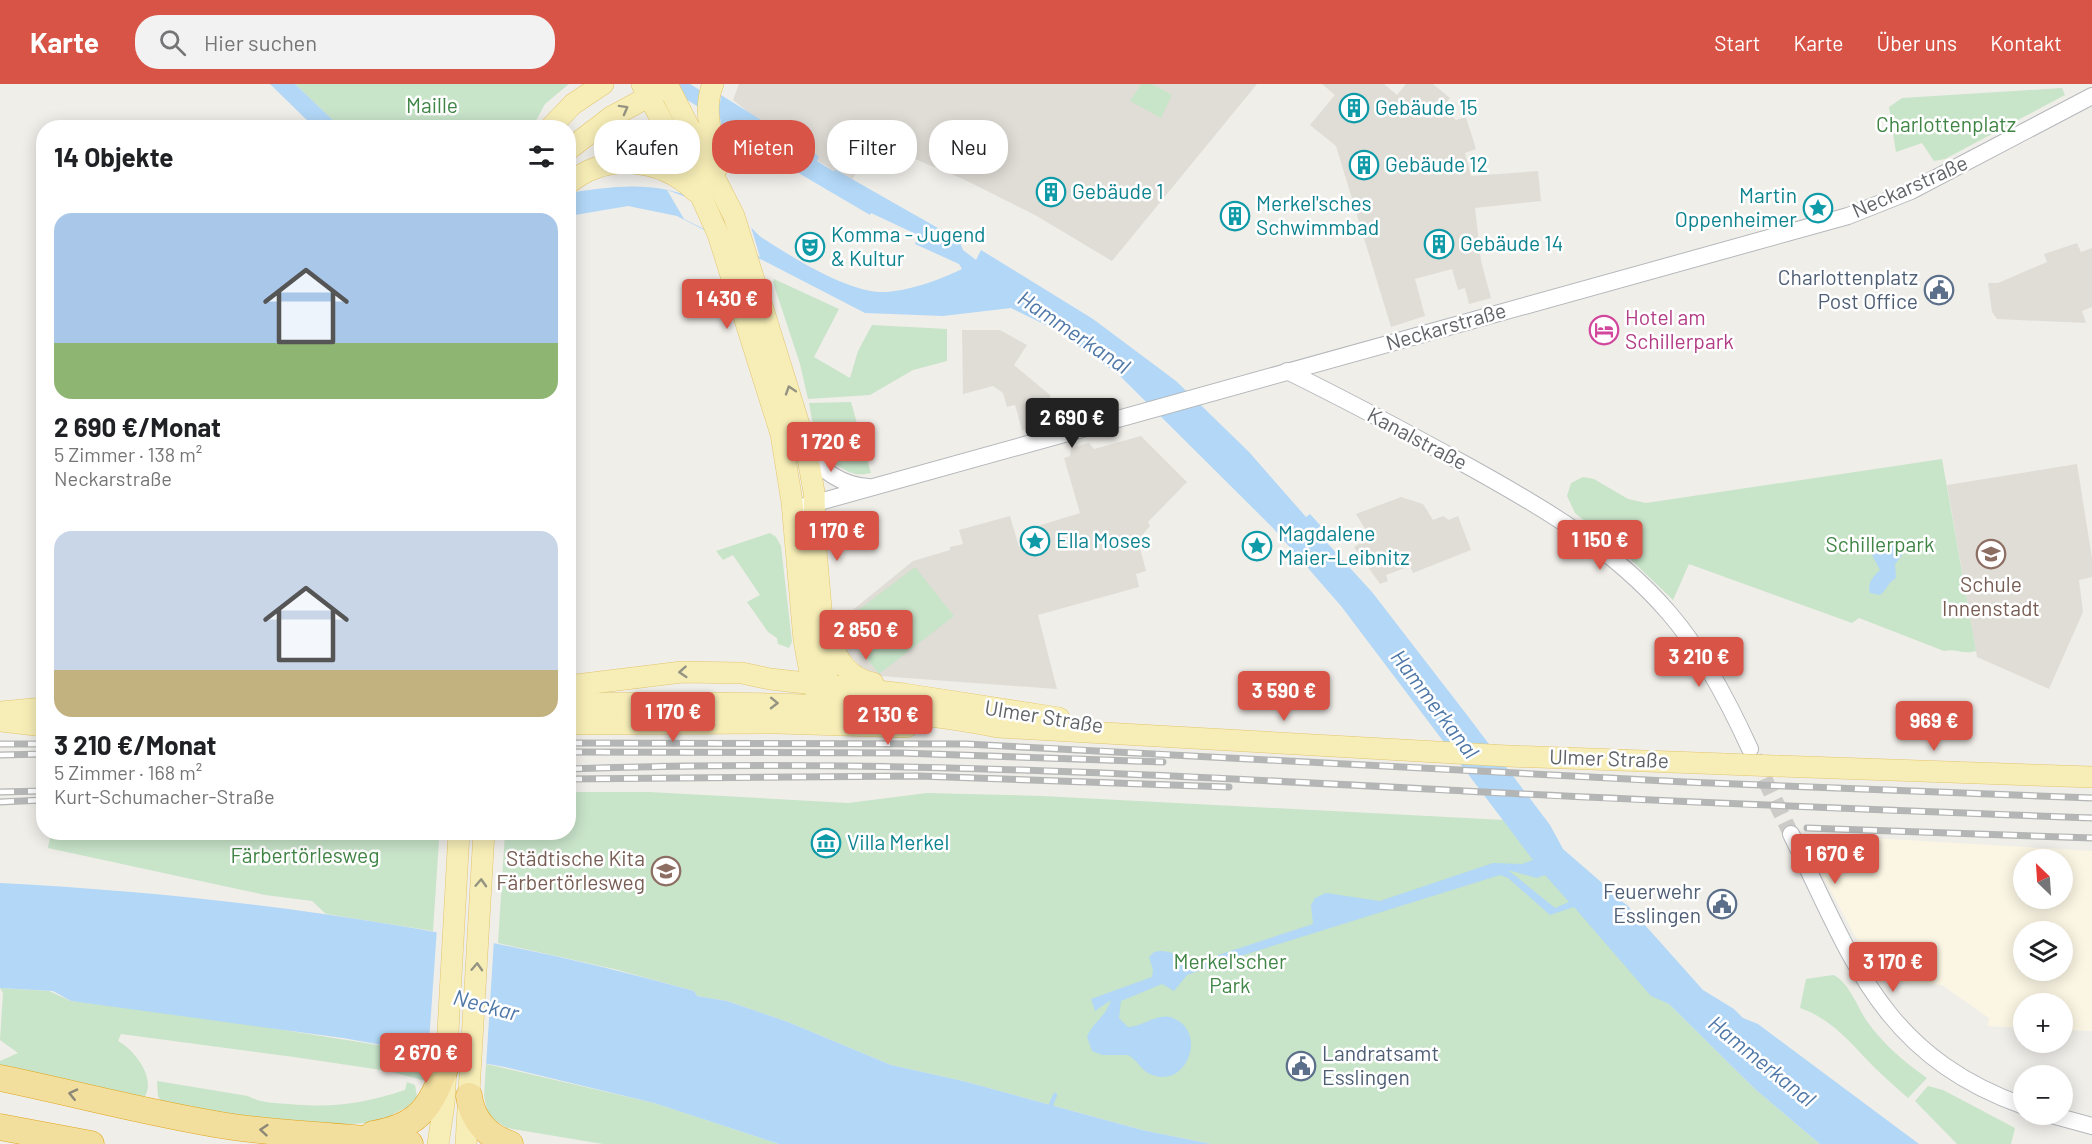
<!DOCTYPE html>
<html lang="de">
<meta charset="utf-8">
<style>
body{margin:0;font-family:Barlow,sans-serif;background:#f2f2f2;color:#202124;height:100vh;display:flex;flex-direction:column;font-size:22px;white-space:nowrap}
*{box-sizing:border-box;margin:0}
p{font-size:20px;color:#757577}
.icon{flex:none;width:33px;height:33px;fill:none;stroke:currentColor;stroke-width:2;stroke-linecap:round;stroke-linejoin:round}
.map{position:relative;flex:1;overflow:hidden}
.side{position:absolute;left:36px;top:36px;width:540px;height:720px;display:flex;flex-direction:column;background:#fff;border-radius:24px;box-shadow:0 3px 15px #0003}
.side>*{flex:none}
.hud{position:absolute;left:594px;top:36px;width:570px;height:54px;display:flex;gap:12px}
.needle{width:39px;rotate:335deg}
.tools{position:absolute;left:2013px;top:765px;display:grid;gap:12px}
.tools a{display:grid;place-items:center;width:60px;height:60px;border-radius:50%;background:#fff;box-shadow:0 3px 15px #0003;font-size:30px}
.price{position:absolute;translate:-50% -51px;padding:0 14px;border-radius:6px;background:#d85447;color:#fff;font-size:20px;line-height:39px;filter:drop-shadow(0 2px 3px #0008)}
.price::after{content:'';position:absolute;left:50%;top:36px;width:18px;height:14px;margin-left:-9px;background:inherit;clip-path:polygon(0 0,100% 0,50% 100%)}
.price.active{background:#222;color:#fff}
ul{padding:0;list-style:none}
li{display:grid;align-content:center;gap:12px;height:318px;padding:0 18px}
li span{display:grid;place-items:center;height:186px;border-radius:18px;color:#555}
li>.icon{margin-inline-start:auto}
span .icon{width:108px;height:108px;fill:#fffc;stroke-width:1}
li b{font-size:26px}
h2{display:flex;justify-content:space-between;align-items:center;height:72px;padding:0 18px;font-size:26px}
.tag{padding:0 21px;border-radius:24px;background:#fff;box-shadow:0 3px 15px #0003;font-size:21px;line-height:54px}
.tag.active{background:#d85447;color:#fff}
header{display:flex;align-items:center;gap:36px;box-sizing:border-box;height:84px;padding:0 30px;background:#d85447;color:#fff}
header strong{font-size:28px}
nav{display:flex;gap:33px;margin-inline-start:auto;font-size:21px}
.search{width:420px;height:54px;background:#f2f2f2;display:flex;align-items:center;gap:15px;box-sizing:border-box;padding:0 21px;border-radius:24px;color:#757577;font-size:22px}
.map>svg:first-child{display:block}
.commercial{fill:#fbf6e3;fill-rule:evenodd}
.education{fill:#e0ddd7}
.green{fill:#c8e4c9}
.water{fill:#b2d7f7;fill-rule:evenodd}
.pier{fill:#f0eee9}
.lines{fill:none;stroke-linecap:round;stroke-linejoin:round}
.stream{stroke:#b2d7f7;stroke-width:4.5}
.canal{stroke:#b2d7f7;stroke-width:15}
.minor-tunnel{stroke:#cccbc8;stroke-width:16;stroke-dasharray:16 8;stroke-linecap:butt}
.minor-casing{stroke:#b5b8bb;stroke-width:18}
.major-casing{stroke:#e3c56e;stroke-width:22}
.highway-casing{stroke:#e0a519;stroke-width:27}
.minor{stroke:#fff;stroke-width:16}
.major{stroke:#f7eeb7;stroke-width:21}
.highway{stroke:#f2de9d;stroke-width:26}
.rail-casing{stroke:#b4b5b5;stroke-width:7}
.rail{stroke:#fff;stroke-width:4.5;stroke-dasharray:14;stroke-linecap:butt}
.major-bridge-casing{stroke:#e3c56e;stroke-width:22;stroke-linecap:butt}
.major-bridge{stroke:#f7eeb7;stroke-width:21}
.oneway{stroke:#959483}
.oneway2{stroke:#8c8877}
.labels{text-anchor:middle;stroke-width:5;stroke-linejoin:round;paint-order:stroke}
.park-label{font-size:21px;fill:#408545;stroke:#fff}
.culture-label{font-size:21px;fill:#0d838f;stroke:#fff;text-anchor:start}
.street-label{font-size:21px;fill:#606367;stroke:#fff}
.service-label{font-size:21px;fill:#4e5e75;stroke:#fff;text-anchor:end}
.hotel-label{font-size:21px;fill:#b23c85;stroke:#fff;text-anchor:start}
.education-label{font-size:21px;fill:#785e54;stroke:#fff}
.water-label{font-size:22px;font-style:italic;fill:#4f78a8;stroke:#fff}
</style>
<header>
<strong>Karte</strong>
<div class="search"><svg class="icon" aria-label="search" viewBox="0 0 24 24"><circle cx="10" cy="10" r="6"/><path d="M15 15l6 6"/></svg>Hier suchen</div>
<nav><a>Start</a><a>Karte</a><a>Über uns</a><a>Kontakt</a></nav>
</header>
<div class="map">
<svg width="2092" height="1060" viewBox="0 0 2092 1060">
<rect width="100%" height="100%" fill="#f0eee9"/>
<path class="commercial" d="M1801,750L2092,767V947L2063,946L2062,920H2024L2023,944L1988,942L1989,934L1942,901L1906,899L1899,897L1885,883L1868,877ZM2024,776H2062V814H2024ZM2024,848H2062V886H2024Z"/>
<g class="education">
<polygon points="739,0 1257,0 1112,177 1035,131 963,95 874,58 852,96 836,86 834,87 817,76 813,68 761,38 733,16"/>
<polygon points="1322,0 1384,0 1397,11 1406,0 1433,0 1450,14 1443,23 1456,36 1466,33 1476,65 1465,69 1471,92 1538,87 1541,117 1475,124 1481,177 1491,214 1469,220 1465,204 1458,206 1452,185 1415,195 1425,232 1391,243 1336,62 1310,41 1335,11"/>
<polygon points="2077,159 2081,168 2092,164 2092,223 2082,227 2086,239 1997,235 1992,228 1988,199 1998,199 2047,178 2044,170"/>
<polygon points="962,246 1000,246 1027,261 1014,281 1050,311 1054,337 1022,346 1015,321 1007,323 1003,309 993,302 963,310"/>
<polygon points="1141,352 1187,398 1148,438 1150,442 1138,456 1146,487 1136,490 1139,503 1038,531 1057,605 880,592 865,587 842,563 833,542 913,477 950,466 950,463 963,460 959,446 1010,432 1019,463 1041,457 1038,442 1080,429 1064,374 1070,372 1071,364 1089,359 1094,365"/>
<polygon points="2077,380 2092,474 2092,493 2079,496 2083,528 2049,605 1977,573 1947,401"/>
<polygon points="1401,413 1423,420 1433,436 1443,432 1449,436 1458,432 1471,466 1413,489 1410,482 1386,491 1388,497 1380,500 1354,463 1370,453 1356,430"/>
</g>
<g class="green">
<polygon points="295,0 569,0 545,20 532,44 340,43"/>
<polygon points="1141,0 1152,0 1172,11 1161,34 1130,17"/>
<polygon points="2062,4 2065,11 1945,75 1934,77 1922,59 1896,68 1889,23 1902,14"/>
<polygon points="774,195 839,225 814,273 850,294 858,267 872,241 947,245 947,277 913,286 870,311 808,315 800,280 773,198"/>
<path d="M851,318L871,389C859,392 851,390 840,383C815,369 814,345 809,319Z"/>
<path d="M1942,375L1976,567C1964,571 1955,564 1944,567L1859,534L1852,539L1689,480L1673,516L1625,470L1575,429L1567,412L1571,399L1583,393L1594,395L1628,415L1646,419Z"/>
<polygon points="770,449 776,453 781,462 792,558 789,564 778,560 777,554 768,548 747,518 760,511 733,471 723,476 716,467"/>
<polygon points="915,483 954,532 879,590 840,540"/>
<path d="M569,708H649L848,719L927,709L1042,712L1504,736C1536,781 1574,821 1611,863C1630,885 1642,907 1669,920L1755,1005L1820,1060H1211L1142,1046L963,997L891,981L788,938L727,917L697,912L694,907L614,885L498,859L505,749L568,748Z"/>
<polygon points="51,748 435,749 439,757 433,847 326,830 312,817 265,811 48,764"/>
<path d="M1833,891C1847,896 1858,923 1866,936C1883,960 1903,977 1927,994L1908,1014C1897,1004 1886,995 1876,985C1851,960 1834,936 1800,924L1806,895Z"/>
<path d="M0,904L49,907L71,917L195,932L428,969L426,997L388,987L294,973L121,950L118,957C135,966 157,995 144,1014L0,987V977L18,969L0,956L3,909Z"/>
<polygon points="486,980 654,1019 779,1060 603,1060 507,1044 493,1035 487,1026 484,1012"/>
<path d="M157,997L248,1012C261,1019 274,1019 289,1020C335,1024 361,1020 405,1006L407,998L415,1001L417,1013L407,1023L393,1030L394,1035C317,1050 238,1032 162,1019L158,1012Z"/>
<polygon points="1928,1002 1943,1006 2015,1044 2011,1060 1957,1060 1915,1017"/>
</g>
<g class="water">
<polygon points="270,0 295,0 340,43 314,43"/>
<path d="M721,11L813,68L819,73L817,77L833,87L836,86L959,156L963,166L976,176L981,166L1093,235L1176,297L1249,368L1306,433L1310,430L1320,441L1318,449L1372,508L1467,631L1550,741L1563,765L1601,798L1610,809L1627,821L1703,906L1734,925L1743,934L1758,940L1919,1060H1820L1755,1005L1669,920L1651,912L1574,823L1550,831L1508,794L1500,791L1234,874L1187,891L1174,907L1162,900L1121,917L1119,934L1128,943C1144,943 1157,928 1173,934C1208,948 1187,1004 1152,991C1141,987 1138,976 1128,971H1102L1092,967L1087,953C1093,937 1104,936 1111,916L1095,927L1091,915L1152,893L1153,886L1149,873L1154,868C1172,863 1185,879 1203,876L1313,840L1311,821L1315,814L1326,809L1380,817L1493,779L1522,780L1533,776L1341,522L1273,444L1118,290L1054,245L1011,224L943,232L865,229L677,132L628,122L569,132V109C602,104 634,99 668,106C694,112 725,126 747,140C754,145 757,151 764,155C795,175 843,205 879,208C904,209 940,196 962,185L959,180L915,160L918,151L871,129L870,131L773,74L775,70L757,62L755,63L722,44L719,29ZM1508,786L1537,794L1545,791L1569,818L1555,824Z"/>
<path d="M1883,459L1897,462L1903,470L1895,480L1896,494C1888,498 1887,506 1880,511L1870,509C1867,498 1873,493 1880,486L1872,471L1878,461Z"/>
<path d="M0,799C234,811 468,844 694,907L697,912L727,917L788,938L891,981L963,997L1142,1046L1211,1060H779L654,1019L505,983L343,954L71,917L53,907L0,904Z"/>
</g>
<g class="pier">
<polygon points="667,106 721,126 747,140 751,143 760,173 684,135"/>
<polygon points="437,844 494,855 486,983 428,972"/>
</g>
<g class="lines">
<polyline class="stream" points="1048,1028 1055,1011"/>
<polyline class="canal" points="676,0 714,24"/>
<polyline class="minor-tunnel" points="1754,673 1791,750"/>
<g class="minor-casing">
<g id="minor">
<path d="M1287,287C1348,317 1408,349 1468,382C1542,423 1613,464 1669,529C1703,568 1729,619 1750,665"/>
<path d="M807,364C820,387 842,401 868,403"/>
<polyline points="805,422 1848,132 1911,107 2092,12"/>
<path d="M1791,750C1852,874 1881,971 2024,1022"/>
<polyline points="2048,1030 2092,1042"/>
</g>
</g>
<g class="major-casing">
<g id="major">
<polyline points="642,0 691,90 718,150 781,350 792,418 804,556 812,599 822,621"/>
<polyline points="667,0 734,132 806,363 814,408 815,455 827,592 822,621"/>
<path d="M713,0C702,26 713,56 718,83"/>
<polyline points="550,44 573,20 603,0"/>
<polyline points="568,66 611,33 661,6"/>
<path d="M568,100C607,68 660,74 695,107"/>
<path d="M828,554C838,576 848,594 873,599"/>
<polyline points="568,602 682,588 742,589 770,595 904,610 1059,634"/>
<path d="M568,620C712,618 856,615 998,643L1508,672L1725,680"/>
<polyline points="0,628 44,624"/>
<polyline points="0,637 44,642"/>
<polyline points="568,640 778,639 907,643"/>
<polyline points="1775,682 2092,693"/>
<polyline points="438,1060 444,1020 459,748"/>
<polyline points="466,1060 484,748"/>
</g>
</g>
<g class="highway-casing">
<g id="highway">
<path d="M0,994C78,1010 154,1031 233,1043C292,1051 351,1052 410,1060"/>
<path d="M469,1012C472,1036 488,1053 510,1060"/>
<polyline points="0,1043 91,1060"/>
<path d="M373,1050C420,1042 430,1023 446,982"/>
</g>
</g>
<use href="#minor" class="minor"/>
<use href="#major" class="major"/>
<use href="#highway" class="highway"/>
<g class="rail-casing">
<g id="rail">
<polyline points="568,659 966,660 1685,698 2092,714"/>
<polyline points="0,660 44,660"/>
<polyline points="568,668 901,669 1163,678"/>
<polyline points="0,671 44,670"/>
<path d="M568,685C868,674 1166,691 1464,707C1673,718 1883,726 2092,734"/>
<polyline points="568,695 918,692 1229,703"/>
<polyline points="0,708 44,707"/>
<polyline points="0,718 44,716"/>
<polyline points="1807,744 2092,754"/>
</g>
</g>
<use href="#rail" class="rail"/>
<g class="major-bridge-casing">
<polyline id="major-bridge" points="1725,680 1775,682"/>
</g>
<use href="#major-bridge" class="major-bridge"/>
</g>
<defs><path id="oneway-chevron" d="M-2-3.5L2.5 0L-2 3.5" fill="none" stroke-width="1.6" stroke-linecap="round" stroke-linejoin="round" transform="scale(1.5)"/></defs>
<g class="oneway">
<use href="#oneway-chevron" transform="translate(624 25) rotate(-29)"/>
<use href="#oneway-chevron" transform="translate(790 306) rotate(-108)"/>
<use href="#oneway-chevron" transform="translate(683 588) rotate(176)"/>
<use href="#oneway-chevron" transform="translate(774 619) rotate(1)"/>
<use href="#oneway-chevron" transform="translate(481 799) rotate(-87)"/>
<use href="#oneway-chevron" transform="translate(477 883) rotate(-87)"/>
</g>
<g class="oneway2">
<use href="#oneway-chevron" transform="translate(73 1010) rotate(-167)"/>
<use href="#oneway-chevron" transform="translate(264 1046) rotate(-175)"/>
</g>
<defs>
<g id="building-ring" transform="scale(1.5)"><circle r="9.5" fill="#fff" stroke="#0f9aa8" stroke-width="1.5"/><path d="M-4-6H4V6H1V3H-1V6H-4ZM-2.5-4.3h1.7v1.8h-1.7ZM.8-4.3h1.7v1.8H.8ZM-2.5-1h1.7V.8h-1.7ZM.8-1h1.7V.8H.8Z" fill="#0f9aa8"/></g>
<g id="sight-ring" transform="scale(1.5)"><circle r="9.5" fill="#fff" stroke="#0f9aa8" stroke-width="1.5"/><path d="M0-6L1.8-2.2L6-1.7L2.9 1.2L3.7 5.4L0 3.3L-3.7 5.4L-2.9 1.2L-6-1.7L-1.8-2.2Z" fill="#0f9aa8"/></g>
<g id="theatre-ring" transform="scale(1.5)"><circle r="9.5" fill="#fff" stroke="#0f9aa8" stroke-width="1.5"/><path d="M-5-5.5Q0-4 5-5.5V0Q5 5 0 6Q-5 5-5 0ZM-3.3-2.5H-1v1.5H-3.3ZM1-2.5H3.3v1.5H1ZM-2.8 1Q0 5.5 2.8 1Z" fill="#0f9aa8"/></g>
<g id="civic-ring" transform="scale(1.5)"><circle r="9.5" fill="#fff" stroke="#5c6f8a" stroke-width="1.5"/><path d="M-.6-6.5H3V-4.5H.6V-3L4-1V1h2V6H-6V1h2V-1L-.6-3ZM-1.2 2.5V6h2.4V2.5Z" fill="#5c6f8a"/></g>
<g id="hotel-ring" transform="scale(1.5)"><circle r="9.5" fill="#fff" stroke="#d1479c" stroke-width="1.5"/><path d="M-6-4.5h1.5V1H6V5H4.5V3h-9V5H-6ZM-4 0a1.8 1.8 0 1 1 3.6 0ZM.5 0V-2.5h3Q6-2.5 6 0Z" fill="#d1479c"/></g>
<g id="school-ring" transform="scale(1.5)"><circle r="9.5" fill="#fff" stroke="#8d6e63" stroke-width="1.5"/><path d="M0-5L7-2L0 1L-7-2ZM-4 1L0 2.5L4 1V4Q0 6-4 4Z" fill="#8d6e63"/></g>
<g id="museum-ring" transform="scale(1.5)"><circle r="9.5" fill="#fff" stroke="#0f9aa8" stroke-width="1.5"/><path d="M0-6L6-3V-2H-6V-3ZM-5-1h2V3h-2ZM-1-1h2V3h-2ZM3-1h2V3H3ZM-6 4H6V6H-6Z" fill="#0f9aa8"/></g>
</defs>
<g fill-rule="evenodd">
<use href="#building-ring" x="1354" y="24"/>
<use href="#building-ring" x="1364" y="81"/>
<use href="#building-ring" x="1051" y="108"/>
<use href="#sight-ring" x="1818" y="124"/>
<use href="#building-ring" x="1235" y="132"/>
<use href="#building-ring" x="1439" y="160"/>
<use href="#theatre-ring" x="810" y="163"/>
<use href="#civic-ring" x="1939" y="206"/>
<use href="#hotel-ring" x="1604" y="246"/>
<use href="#sight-ring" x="1035" y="457"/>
<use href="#sight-ring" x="1257" y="462"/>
<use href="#school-ring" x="1991" y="470"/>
<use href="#museum-ring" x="826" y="759"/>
<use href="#school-ring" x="666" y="787"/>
<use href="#civic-ring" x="1722" y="820"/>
<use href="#civic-ring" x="1301" y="982"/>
</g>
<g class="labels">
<g class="park-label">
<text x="432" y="29">Maille</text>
<text x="1946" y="48">Charlottenplatz</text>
<text x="1880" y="468">Schillerpark</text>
<text x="305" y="779">Färbertörlesweg</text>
<text x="1230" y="885">Merkel'scher<tspan x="1230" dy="24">Park</tspan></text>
</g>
<g class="culture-label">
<text x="1375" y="31">Gebäude 15</text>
<text x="1385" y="88">Gebäude 12</text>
<text x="1072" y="115">Gebäude 1</text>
<text x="1797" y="119" text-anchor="end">Martin<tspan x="1797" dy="24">Oppenheimer</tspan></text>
<text x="1256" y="127">Merkel'sches<tspan x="1256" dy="24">Schwimmbad</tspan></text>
<text x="831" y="158">Komma - Jugend<tspan x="831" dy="24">&amp; Kultur</tspan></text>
<text x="1460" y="167">Gebäude 14</text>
<text x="1278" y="457">Magdalene<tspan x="1278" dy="24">Maier-Leibnitz</tspan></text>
<text x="1056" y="464">Ella Moses</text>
<text x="847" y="766">Villa Merkel</text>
</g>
<g class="street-label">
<text transform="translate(1910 103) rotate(-24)" y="7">Neckarstraße</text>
<text transform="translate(1446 243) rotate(-16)" y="7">Neckarstraße</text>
<text transform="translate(1417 355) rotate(28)" y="7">Kanalstraße</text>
<text transform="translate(1044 633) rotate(9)" y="7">Ulmer Straße</text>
<text transform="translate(1609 675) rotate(2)" y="7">Ulmer Straße</text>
</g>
<g class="service-label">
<text x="1918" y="201">Charlottenplatz<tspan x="1918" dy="24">Post Office</tspan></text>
<text x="1701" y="815">Feuerwehr<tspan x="1701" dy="24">Esslingen</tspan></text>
<text x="1322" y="977" text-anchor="start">Landratsamt<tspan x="1322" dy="24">Esslingen</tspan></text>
</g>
<g class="hotel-label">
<text x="1625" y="241">Hotel am<tspan x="1625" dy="24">Schillerpark</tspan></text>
</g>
<g class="education-label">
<text x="1991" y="508">Schule<tspan x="1991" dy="24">Innenstadt</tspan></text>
<text x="645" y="782" text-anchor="end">Städtische Kita<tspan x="645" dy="24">Färbertörlesweg</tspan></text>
</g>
<g class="water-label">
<text transform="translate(1074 248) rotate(34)" y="8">Hammerkanal</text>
<text transform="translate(1435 620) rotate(53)" y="8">Hammerkanal</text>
<text transform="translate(486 921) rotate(15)" y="8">Neckar</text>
<text transform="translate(1762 977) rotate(39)" y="8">Hammerkanal</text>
</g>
</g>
</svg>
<div class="tools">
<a><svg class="needle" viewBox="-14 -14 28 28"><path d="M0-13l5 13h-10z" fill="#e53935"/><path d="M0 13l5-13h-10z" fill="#757577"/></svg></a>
<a><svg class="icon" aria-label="layers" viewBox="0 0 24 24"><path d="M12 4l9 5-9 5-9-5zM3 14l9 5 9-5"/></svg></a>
<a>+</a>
<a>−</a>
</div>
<b class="price" style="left:727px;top:246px">1 430 €</b>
<b class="price active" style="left:1072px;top:365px">2 690 €</b>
<b class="price" style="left:831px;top:389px">1 720 €</b>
<b class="price" style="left:837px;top:478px">1 170 €</b>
<b class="price" style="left:1600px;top:487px">1 150 €</b>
<b class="price" style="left:866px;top:577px">2 850 €</b>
<b class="price" style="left:1699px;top:604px">3 210 €</b>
<b class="price" style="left:1284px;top:638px">3 590 €</b>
<b class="price" style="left:673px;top:659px">1 170 €</b>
<b class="price" style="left:888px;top:662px">2 130 €</b>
<b class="price" style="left:1934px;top:668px">969 €</b>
<b class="price" style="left:1835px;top:801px">1 670 €</b>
<b class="price" style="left:1893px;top:909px">3 170 €</b>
<b class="price" style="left:426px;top:1000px">2 670 €</b>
<div class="hud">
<a class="tag">Kaufen</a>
<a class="tag active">Mieten</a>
<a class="tag">Filter</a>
<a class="tag">Neu</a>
</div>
<section class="side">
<h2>14 Objekte<svg class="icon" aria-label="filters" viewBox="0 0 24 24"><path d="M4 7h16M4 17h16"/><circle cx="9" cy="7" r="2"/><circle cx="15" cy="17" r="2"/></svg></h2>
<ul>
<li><span style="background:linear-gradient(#a9c7e8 70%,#8fb573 0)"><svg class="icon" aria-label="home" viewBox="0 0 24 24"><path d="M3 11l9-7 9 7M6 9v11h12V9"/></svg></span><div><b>2 690 €/Monat</b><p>5 Zimmer · 138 m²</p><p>Neckarstraße</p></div></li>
<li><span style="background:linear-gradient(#c9d6e8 75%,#c2b280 0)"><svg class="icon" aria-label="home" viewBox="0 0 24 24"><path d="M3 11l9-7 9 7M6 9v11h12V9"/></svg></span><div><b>3 210 €/Monat</b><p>5 Zimmer · 168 m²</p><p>Kurt-Schumacher-Straße</p></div></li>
</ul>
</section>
</div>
